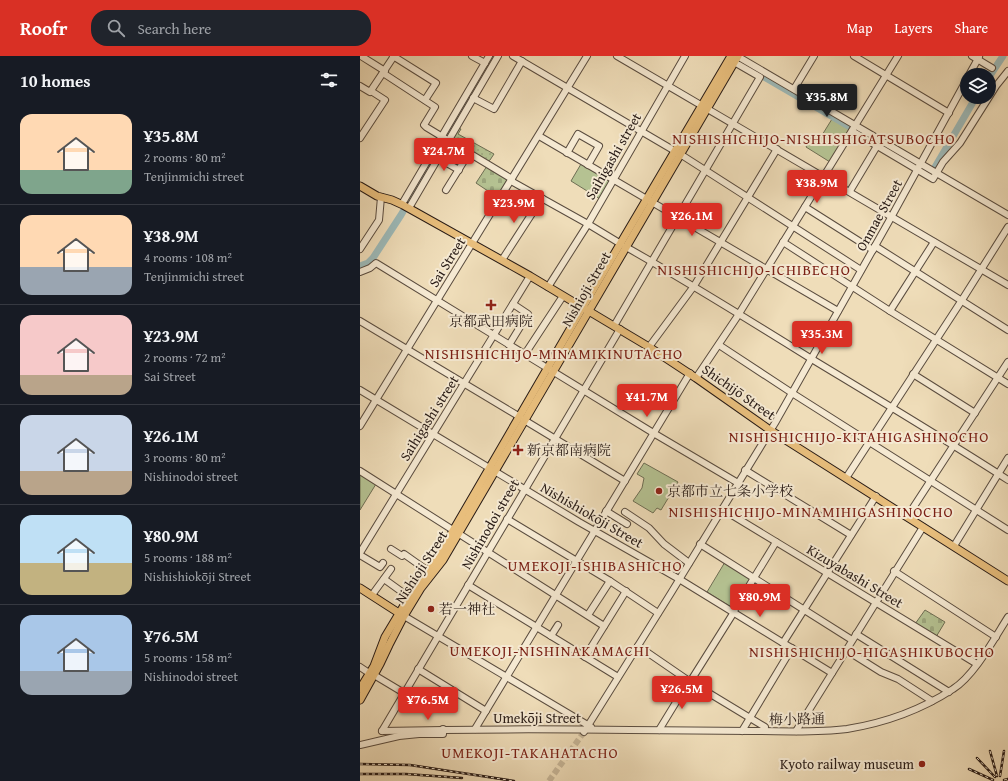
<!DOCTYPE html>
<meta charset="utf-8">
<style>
body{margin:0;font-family:"Gentium Book Plus","Noto Serif JP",serif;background:#20242c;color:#f1f3f6;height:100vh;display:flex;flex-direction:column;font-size:15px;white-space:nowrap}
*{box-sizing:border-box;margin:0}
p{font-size:13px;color:#9ea1a6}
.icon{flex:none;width:22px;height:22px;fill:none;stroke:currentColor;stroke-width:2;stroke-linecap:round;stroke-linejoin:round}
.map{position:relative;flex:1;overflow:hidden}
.panel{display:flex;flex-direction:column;background:#171b24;width:360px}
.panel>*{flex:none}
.buttons{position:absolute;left:600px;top:12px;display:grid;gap:8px}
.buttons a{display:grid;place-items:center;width:36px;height:36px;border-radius:50%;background:#171b24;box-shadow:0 2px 10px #0003;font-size:20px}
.price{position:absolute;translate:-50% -34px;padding:0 9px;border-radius:4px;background:#d93025;color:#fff;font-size:13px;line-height:26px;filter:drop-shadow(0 1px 2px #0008)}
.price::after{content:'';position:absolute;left:50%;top:24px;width:12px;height:9px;margin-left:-6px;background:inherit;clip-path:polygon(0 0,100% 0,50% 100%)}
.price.current{background:#222;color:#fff}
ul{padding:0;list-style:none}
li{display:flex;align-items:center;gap:12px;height:100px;padding:0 20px}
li+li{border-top:1px solid #363941}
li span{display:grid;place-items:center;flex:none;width:112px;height:80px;border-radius:12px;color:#555}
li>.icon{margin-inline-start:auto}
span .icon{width:48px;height:48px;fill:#fffc;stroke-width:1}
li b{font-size:17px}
h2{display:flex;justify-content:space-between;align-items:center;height:48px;padding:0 20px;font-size:17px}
header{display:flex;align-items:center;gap:24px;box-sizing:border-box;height:56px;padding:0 20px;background:#d93025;color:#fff}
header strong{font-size:19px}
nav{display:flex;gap:22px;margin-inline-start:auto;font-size:14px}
.search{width:280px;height:36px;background:#20242c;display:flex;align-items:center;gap:10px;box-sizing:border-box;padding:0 14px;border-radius:16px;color:#9ea1a6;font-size:15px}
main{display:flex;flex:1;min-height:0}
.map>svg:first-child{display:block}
.grass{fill:url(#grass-dots);stroke:#6e6e54}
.cemetery{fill:url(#cemetery-stones);stroke:#6e6e54}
.green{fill:#b5c292;stroke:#6e6e54}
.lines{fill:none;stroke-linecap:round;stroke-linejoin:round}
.river{stroke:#9dbab9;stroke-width:7}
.minor-tunnel{stroke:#c7b698;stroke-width:6;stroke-dasharray:6 3;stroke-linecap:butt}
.minor-casing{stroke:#5a4c3f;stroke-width:8}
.major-casing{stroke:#281b16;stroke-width:9}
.minor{stroke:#f5e9d2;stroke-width:6}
.major{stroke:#e8be7c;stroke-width:7}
.rail-casing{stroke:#281b16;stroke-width:2.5}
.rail{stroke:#f5e9d2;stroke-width:1;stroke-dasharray:3;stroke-linecap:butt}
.poi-dot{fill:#8f2418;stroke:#f5e9d2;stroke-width:1.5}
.labels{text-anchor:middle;stroke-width:4;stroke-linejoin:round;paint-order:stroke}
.street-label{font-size:14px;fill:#281b16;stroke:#f5e9d2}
.poi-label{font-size:14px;fill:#281b16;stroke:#f5e9d2;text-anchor:start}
.neighbourhood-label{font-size:15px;letter-spacing:1px;fill:#7a1f14;stroke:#f5e9d2}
</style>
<header>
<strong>Roofr</strong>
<div class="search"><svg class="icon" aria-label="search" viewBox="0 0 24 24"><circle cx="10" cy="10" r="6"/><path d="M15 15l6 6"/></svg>Search here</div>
<nav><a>Map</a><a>Layers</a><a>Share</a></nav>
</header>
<main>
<section class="panel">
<h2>10 homes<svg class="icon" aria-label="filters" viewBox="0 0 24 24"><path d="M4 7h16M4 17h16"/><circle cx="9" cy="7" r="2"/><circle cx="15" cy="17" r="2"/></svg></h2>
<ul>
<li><span style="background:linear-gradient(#ffd9b3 70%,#7fa58c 0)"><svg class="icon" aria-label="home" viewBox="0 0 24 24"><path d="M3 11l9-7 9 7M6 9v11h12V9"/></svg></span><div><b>¥35.8M</b><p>2 rooms · 80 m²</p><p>Tenjinmichi street</p></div></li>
<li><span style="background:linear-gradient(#ffd9b3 65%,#9aa5b1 0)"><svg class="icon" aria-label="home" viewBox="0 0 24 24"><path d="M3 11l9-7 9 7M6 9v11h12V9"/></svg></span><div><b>¥38.9M</b><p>4 rooms · 108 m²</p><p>Tenjinmichi street</p></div></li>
<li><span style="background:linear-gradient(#f6c9c9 75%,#b9a48a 0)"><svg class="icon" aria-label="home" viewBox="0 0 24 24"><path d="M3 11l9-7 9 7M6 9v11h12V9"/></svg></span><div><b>¥23.9M</b><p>2 rooms · 72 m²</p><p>Sai Street</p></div></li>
<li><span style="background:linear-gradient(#c9d6e8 70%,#b9a48a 0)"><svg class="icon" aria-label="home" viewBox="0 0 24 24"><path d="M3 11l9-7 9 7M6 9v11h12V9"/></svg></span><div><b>¥26.1M</b><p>3 rooms · 80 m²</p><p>Nishinodoi street</p></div></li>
<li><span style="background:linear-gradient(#bfe0f5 60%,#c2b280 0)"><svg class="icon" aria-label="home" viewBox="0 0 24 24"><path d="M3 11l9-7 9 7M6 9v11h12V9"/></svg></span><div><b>¥80.9M</b><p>5 rooms · 188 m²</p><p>Nishishiokōji Street</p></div></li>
<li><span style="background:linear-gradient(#a9c7e8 70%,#9aa5b1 0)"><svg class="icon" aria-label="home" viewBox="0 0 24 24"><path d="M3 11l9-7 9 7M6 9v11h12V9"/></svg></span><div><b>¥76.5M</b><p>5 rooms · 158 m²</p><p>Nishinodoi street</p></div></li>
</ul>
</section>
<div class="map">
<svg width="648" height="725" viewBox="0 0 648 725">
<defs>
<pattern id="grass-dots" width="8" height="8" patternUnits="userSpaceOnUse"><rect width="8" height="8" fill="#b5c292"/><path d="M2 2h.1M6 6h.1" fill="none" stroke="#9ca67d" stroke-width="1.8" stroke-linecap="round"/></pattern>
<pattern id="cemetery-stones" width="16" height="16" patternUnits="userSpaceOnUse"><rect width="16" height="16" fill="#b5c292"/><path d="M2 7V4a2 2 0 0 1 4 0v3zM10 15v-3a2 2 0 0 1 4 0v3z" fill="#9ca67d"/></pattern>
</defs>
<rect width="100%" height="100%" fill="#efddb9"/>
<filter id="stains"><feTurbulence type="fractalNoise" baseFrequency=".005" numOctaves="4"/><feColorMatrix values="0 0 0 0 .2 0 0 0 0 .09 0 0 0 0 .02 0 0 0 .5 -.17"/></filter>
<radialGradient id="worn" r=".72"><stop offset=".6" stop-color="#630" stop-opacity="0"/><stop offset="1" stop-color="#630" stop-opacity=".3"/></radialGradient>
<polygon class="grass" points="98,72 101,73 98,78 134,98 130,104 127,106 91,84"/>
<g class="cemetery">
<polygon points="127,110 146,121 147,124 137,141 116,127"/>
<polygon points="565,554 585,566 576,581 555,568"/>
</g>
<g class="green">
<polygon points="472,63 491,74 470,106 446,91 452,80 459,84"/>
<polygon points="221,108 250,124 250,126 240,143 211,125"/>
<polygon points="284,407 318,426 301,454 297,452 293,457 273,445 282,432 284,422 277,418"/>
<polygon points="0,418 16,428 0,454"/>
<polygon points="365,506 389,522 390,524 373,551 371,551 347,536"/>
</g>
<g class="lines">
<g class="river">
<polyline points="394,15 497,75"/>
<polyline points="629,21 643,0"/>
<polyline points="531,95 571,118 616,41"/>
<polyline points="0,210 8,207 13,202 41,159 134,0"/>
</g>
<polyline class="minor-tunnel" points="189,725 224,676"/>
<g class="minor-casing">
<g id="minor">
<polyline points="1,0 25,15"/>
<polyline points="33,0 76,27 65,44"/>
<polyline points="112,0 125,7"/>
<polyline points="153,0 320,98 501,214"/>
<polyline points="257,0 648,229"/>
<polyline points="377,0 648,159"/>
<polyline points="494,0 589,57"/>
<polyline points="612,0 632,12"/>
<polyline points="23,17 75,51 64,69 66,71 152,123"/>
<polyline points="609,19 619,1"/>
<polyline points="0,30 10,36 34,0"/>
<polyline points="434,33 454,0"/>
<polyline points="113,42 134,53 162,5"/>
<polyline points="492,75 573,123 583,106 600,87 636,30 648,15"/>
<polyline points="179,80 478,255"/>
<polyline points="0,82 25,44 11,35"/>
<polyline points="207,97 218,78 239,90 228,109"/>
<polyline points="78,102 99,114"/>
<polyline points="151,125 228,168 261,188"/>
<polyline points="86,134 109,97"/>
<polyline points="490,135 517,90"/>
<polyline points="42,148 129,0"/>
<polyline points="445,151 513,194"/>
<polyline points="49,152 138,0"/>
<polyline points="423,186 530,255 648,328"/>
<polyline points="515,190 648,274"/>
<path d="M266,191C328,226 389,264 450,302C516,342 583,382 648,424"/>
<polyline points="0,193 19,164 21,141"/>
<polyline points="142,204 182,142"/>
<polyline points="0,216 10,212 16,207 295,378 378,427"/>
<polyline points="188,231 228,168 325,0"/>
<polyline points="530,255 574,186"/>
<polyline points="0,265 160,361"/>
<polyline points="254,270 400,21 374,6"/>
<polyline points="149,289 168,258 153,248"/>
<polyline points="359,289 432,337 648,474"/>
<polyline points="289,291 334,230 417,93"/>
<polyline points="165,298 203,240"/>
<polyline points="553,318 615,357"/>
<polyline points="336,322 377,261 538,0"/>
<polyline points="0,334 219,466 319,523 472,617"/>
<polyline points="164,364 265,425"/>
<polyline points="0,370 227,0"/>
<polyline points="385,414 491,479"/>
<polyline points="0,415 244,570"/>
<polyline points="486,422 602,244 648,171"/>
<polyline points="362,453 617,608"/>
<polyline points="246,455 267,468"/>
<polyline points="265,456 289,472 304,488 329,507"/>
<polyline points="547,461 648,306"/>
<polyline points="147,463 250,525 298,557"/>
<polyline points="340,488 492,584"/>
<polyline points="594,490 648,402"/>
<polyline points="31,493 42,500 44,498 68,515"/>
<polyline points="0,497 170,220"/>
<polyline points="0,499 20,511 23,507"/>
<polyline points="534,515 636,581"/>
<polyline points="24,523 49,541"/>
<polyline points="108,529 258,621"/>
<polyline points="12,539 31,513"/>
<polyline points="228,559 250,525"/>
<polyline points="44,560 231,671"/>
<polyline points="496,578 589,636"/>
<polyline points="191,580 198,569"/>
<polyline points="423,587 516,440"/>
<polyline points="278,590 329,625 405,671 404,675"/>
<polyline points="486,594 521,616 538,623 572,645"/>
<polyline points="225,601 266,535"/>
<polyline points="0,611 9,617"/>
<polyline points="58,613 126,655"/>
<polyline points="14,619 44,637"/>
<polyline points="330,626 374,556 375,553 416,486"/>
<polyline points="115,673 330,317"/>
<polyline points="299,674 329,625"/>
<path d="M22,675C105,673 188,673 271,674C312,674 352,675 392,675C423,675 456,677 487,673C524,667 561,654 593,633C614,620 634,583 648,561"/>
<polyline points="22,675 260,273"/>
<polyline points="382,675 432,592"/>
<polyline points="436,675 563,471"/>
<polyline points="224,676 311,537 415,367 528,167 607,23"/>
<polyline points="0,689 39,680 59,678 83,678 83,673"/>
</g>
</g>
<g class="major-casing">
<g id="major">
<polyline points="0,130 17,140 32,144 43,149 170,220 289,291 336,322 410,374 648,525"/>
<polyline points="0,532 42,559"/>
<polyline points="0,633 14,610 25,581 49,541 76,504 223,251 371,0"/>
<polyline points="0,644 20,608 29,589 44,560 61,532 83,504 378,0"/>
</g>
</g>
<use href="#minor" class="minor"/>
<use href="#major" class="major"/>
<g class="rail-casing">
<g id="rail">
<polyline points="630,695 637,720"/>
<polyline points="617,702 635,721"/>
<polyline points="0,708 50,709 154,725"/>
<polyline points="609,713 633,724"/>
<polyline points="0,718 46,718 102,722"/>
<polyline points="640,720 644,695"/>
<polyline points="644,724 648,723"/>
</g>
</g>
<use href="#rail" class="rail"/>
</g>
<g class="poi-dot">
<path d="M129 243h4v4h4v4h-4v4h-4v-4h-4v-4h4z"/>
<path d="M156 388h4v4h4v4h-4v4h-4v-4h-4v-4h4z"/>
<circle cx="299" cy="435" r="4"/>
<circle cx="71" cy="553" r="4"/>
<circle cx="562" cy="708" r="4"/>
</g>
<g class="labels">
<g class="street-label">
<text transform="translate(253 100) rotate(-60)" y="5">Saihigashi street</text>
<text transform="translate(519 159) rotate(-61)" y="5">Onmae Street</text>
<text transform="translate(87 206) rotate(-58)" y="5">Sai Street</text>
<text transform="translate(226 233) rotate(-60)" y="5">Nishioji Street</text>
<text transform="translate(379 336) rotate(35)" y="5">Shichijō Street</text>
<text transform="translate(69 362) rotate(-58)" y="5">Saihigashi street</text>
<text transform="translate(232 459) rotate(30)" y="5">Nishishiokōji Street</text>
<text transform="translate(130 468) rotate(-60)" y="5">Nishinodoi street</text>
<text transform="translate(61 511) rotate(-57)" y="5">Nishioji Street</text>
<text transform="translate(495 520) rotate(31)" y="5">Kizuyabashi Street</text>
<text x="177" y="667">Umekōji Street</text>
<text transform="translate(437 663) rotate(-1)" y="5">梅小路通</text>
</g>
<g class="poi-label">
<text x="131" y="270" text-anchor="middle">京都武田病院</text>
<text x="167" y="399">新京都南病院</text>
<text x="307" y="440">京都市立七条小学校</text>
<text x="79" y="558">若一神社</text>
<text x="554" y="713" text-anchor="end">Kyoto railway museum</text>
</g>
<g class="neighbourhood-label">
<text x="454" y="88">NISHISHICHIJO-NISHIISHIGATSUBOCHO</text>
<text x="394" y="219">NISHISHICHIJO-ICHIBECHO</text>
<text x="194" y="303">NISHISHICHIJO-MINAMIKINUTACHO</text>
<text x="499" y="386">NISHISHICHIJO-KITAHIGASHINOCHO</text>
<text x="451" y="461">NISHISHICHIJO-MINAMIHIGASHINOCHO</text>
<text x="235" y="515">UMEKOJI-ISHIBASHICHO</text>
<text x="190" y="600">UMEKOJI-NISHINAKAMACHI</text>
<text x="512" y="601">NISHISHICHIJO-HIGASHIKUBOCHO</text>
<text x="170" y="702">UMEKOJI-TAKAHATACHO</text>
</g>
</g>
<rect width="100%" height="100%" filter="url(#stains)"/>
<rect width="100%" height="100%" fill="url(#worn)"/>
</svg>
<div class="buttons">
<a><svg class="icon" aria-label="layers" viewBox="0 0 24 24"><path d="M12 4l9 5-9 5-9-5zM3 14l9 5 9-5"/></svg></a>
</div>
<b class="price current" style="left:467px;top:62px">¥35.8M</b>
<b class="price" style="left:84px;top:116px">¥24.7M</b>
<b class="price" style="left:457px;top:148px">¥38.9M</b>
<b class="price" style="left:154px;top:168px">¥23.9M</b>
<b class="price" style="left:332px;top:181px">¥26.1M</b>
<b class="price" style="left:462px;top:299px">¥35.3M</b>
<b class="price" style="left:287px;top:362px">¥41.7M</b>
<b class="price" style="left:400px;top:562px">¥80.9M</b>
<b class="price" style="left:322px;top:654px">¥26.5M</b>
<b class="price" style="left:68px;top:665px">¥76.5M</b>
</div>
</main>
